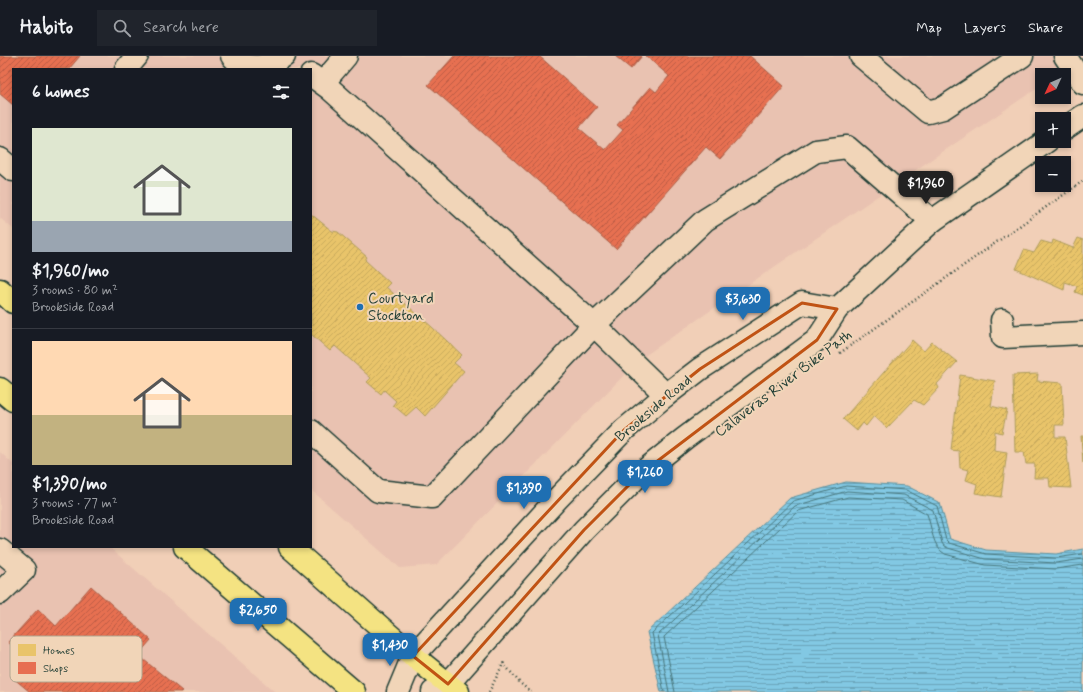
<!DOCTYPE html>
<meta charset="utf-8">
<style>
body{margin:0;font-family:Mynerve,sans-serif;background:#20242c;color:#f1f3f6;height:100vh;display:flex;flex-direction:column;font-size:15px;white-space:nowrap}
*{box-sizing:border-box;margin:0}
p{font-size:13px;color:#9ea1a6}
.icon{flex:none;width:22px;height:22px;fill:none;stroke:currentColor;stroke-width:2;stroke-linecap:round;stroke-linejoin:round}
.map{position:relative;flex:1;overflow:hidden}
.side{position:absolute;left:12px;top:12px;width:300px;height:480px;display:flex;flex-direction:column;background:#171b24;border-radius:0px;box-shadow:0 2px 6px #0003}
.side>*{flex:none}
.needle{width:26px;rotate:226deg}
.fabs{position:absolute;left:1035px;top:12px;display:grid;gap:8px}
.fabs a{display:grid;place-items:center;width:36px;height:36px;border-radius:0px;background:#171b24;box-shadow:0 2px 6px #0003;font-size:20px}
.price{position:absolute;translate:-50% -34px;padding:0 9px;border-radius:8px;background:#1f6fb2;color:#fff;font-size:13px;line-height:26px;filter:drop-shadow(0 1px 2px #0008)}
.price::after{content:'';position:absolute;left:50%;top:24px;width:12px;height:9px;margin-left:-6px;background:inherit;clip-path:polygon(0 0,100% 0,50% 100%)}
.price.selected{background:#222;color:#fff}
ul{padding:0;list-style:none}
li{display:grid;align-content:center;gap:8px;height:212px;padding:0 20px}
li+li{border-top:1px solid #363941}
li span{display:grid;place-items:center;height:124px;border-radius:0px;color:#555}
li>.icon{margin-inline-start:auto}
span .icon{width:72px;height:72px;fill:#fffc;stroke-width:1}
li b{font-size:17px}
h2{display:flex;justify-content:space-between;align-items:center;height:48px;padding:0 20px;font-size:17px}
header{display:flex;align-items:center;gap:24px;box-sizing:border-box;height:56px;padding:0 20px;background:#171b24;border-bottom:1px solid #363941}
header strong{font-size:19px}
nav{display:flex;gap:22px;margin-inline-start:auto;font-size:14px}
.search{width:280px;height:36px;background:#20242c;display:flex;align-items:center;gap:10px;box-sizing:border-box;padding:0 14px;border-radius:0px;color:#9ea1a6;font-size:15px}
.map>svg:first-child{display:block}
.built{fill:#e9c2b1}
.water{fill:url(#water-rules);stroke:#5a909d}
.homes{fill:url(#homes-hatch);stroke:#ac9c5a}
.shops{fill:url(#shops-hatch);stroke:#ab6048}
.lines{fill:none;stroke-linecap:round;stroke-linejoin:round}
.shore{stroke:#47757a;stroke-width:1}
.minor-casing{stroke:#1f3d34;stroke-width:25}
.major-casing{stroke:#1f3d34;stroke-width:25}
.path{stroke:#1f3d34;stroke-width:2.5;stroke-dasharray:1 3;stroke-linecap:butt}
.minor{stroke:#f1d5b8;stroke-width:22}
.major{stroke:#f4e382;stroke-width:22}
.marked{fill:none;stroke:#c05314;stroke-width:3;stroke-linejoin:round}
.poi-dot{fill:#1f6fb2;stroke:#f1d5b8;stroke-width:1.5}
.labels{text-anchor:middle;stroke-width:4;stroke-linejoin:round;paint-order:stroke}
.poi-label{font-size:15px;fill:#1f3d34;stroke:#f1d5b8;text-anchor:start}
.street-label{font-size:15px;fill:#1f3d34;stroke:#f1d5b8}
.key{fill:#f1d5b8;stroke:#b2a790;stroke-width:1}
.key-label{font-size:11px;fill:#1f3d34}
</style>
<header>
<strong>Habito</strong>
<div class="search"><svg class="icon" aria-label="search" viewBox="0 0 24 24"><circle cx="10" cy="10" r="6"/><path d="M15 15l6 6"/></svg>Search here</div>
<nav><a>Map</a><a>Layers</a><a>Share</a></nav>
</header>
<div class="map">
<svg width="1083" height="636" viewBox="0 0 1083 636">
<defs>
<pattern id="water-rules" width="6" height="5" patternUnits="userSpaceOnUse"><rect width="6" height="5" fill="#82c8e3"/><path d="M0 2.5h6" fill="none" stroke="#6aa4b9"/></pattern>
<pattern id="homes-hatch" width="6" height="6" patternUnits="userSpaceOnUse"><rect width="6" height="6" fill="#e9c46a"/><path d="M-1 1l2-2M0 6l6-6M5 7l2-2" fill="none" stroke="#c7a95c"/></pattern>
<pattern id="shops-hatch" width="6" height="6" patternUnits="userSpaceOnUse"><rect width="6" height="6" fill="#e76f51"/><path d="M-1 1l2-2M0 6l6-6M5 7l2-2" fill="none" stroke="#bb5c44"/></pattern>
</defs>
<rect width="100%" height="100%" fill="#f1cfb7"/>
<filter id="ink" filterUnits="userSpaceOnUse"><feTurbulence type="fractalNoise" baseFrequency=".025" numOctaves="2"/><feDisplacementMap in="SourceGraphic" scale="8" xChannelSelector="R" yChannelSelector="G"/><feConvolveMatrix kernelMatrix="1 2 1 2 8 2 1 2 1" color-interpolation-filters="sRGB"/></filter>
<g filter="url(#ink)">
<g class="built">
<polygon points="0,0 1083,0 1083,1 1057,19 1042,19 1042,29 920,111 640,303 436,509 400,512 311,434 311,13 13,13 13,173 0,162"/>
<polygon points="0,396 13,408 13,491 109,491 275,636 0,636"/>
</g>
<polygon class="water" points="846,426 907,430 940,447 950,483 986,494 1056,498 1083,493 1083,636 661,636 647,576 790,442"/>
<g class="homes">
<polygon points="311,158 332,175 338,176 367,201 365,204 390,227 386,231 432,271 462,299 454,307 464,315 425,360 416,351 406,360 393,349 396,345 384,334 381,338 367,326 371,322 335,290 330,295 311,278"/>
<polygon points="1078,182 1083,184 1083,239 1075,236 1077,230 1065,226 1064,234 1016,213 1024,194 1034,197 1041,185 1052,188 1053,184 1073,192"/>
<polygon points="912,284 924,295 932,286 957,306 937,328 939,332 923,349 914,344 887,372 874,360 866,370 863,367 857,375 843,363"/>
<polygon points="1038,318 1037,325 1062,327 1064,369 1055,369 1055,381 1065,381 1071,432 1050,431 1049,422 1034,422 1035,408 1026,408 1024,396 1015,396 1013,319"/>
<polygon points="960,319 995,325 991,350 1007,354 1002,377 995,375 994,394 1007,396 1001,441 975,437 977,428 966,424 969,414 960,412 959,395 951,394"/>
<polygon points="1081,380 1083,380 1083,407"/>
</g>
<g class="shops">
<polygon points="0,0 80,0 69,13 13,13 13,49 0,38"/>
<polygon points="454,0 539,0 597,51 579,72 605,94 623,74 617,69 650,31 656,36 669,20 646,0 750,0 784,30 720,103 706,91 616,193 428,29"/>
<polygon points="615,0 642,0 631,13"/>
<polygon points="91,530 151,584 138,599 182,635 181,636 30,636 12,621 27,604 8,586 38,553 56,570"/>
</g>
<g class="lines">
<g class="shore">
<polyline points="664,636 652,577 793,445 846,430 906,434 937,450 946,484 949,487 986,498 1056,502 1083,498"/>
<polyline points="669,636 658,579 795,450 847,435 904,439 933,454 942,487 944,490 948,492 985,503 1056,507 1083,503"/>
<path d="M675,636L664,581L798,455L848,441L902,444L927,458C932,471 932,491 945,498L985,509L1056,513L1083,509"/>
</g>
<g class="minor-casing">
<g id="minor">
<path d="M232,0C246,16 269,12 284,0"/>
<polyline points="861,0 928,56 943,52 1022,0"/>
<polyline points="1065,0 1083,27"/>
<polyline points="126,13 137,0"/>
<polyline points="311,19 329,32 594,269 666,339"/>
<polyline points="323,27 346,0"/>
<polyline points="1064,73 1083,60"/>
<polyline points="0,103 13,114"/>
<polyline points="1002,264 1003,281 1083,277"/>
<polyline points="311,375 378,435 432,441 594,269 705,164 816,95 847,91 932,165"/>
<polyline points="0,494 24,514 0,537"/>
<polyline points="398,636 413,600 558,442 624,374 666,339 700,313 802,247 837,253"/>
<polyline points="433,636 448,628 584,474 639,419 685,382 817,284 837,253 932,165 1047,85"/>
</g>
</g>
<g class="major-casing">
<g id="major">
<polyline points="0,234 13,246"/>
<polyline points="0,333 13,344"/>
<polyline points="185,491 354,636"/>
<polyline points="290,491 413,600 458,636"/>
</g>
</g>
<g class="path">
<polyline points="840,297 1083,125"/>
<polyline points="503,607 520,627 531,636"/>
<polyline points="489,636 505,604"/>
</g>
<use href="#minor" class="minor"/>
<use href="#major" class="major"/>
</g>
</g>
<path class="marked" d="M802,247L837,253L817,284L639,419L584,474L448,628L413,600L624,374L700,313Z"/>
<circle class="poi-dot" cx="360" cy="251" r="4"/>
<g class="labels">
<g class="poi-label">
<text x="368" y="247">Courtyard<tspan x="368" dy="17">Stockton</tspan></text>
</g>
<g class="street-label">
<text transform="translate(783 327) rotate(-37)" y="5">Calaveras River Bike Path</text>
<text transform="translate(653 352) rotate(-40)" y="5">Brookside Road</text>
</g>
</g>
<rect x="10" y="580" width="132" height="46" rx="6" class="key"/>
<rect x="18" y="588" width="18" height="12" fill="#e9c46a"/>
<rect x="18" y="606" width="18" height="12" fill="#e76f51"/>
<g class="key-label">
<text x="43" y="598">Homes</text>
<text x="43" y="616">Shops</text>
</g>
</svg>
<div class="fabs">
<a><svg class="needle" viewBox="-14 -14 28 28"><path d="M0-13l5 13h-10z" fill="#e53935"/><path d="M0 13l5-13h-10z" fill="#9ea1a6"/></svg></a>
<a>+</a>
<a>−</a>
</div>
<b class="price selected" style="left:926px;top:149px">$1,960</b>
<b class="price" style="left:743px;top:265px">$3,630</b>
<b class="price" style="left:645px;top:438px">$1,260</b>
<b class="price" style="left:524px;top:454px">$1,390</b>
<b class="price" style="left:258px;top:576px">$2,650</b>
<b class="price" style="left:390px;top:611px">$1,430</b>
<section class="side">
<h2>6 homes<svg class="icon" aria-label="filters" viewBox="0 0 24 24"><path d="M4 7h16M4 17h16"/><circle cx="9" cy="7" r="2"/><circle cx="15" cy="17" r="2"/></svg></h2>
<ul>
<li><span style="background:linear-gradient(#dfe7d0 75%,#9aa5b1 0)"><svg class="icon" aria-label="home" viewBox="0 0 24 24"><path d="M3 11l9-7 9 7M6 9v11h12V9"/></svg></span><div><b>$1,960/mo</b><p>3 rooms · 80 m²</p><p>Brookside Road</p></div></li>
<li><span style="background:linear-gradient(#ffd9b3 60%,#c2b280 0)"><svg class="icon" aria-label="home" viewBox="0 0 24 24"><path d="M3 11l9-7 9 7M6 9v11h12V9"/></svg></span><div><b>$1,390/mo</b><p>3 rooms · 77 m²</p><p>Brookside Road</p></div></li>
</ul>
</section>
</div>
